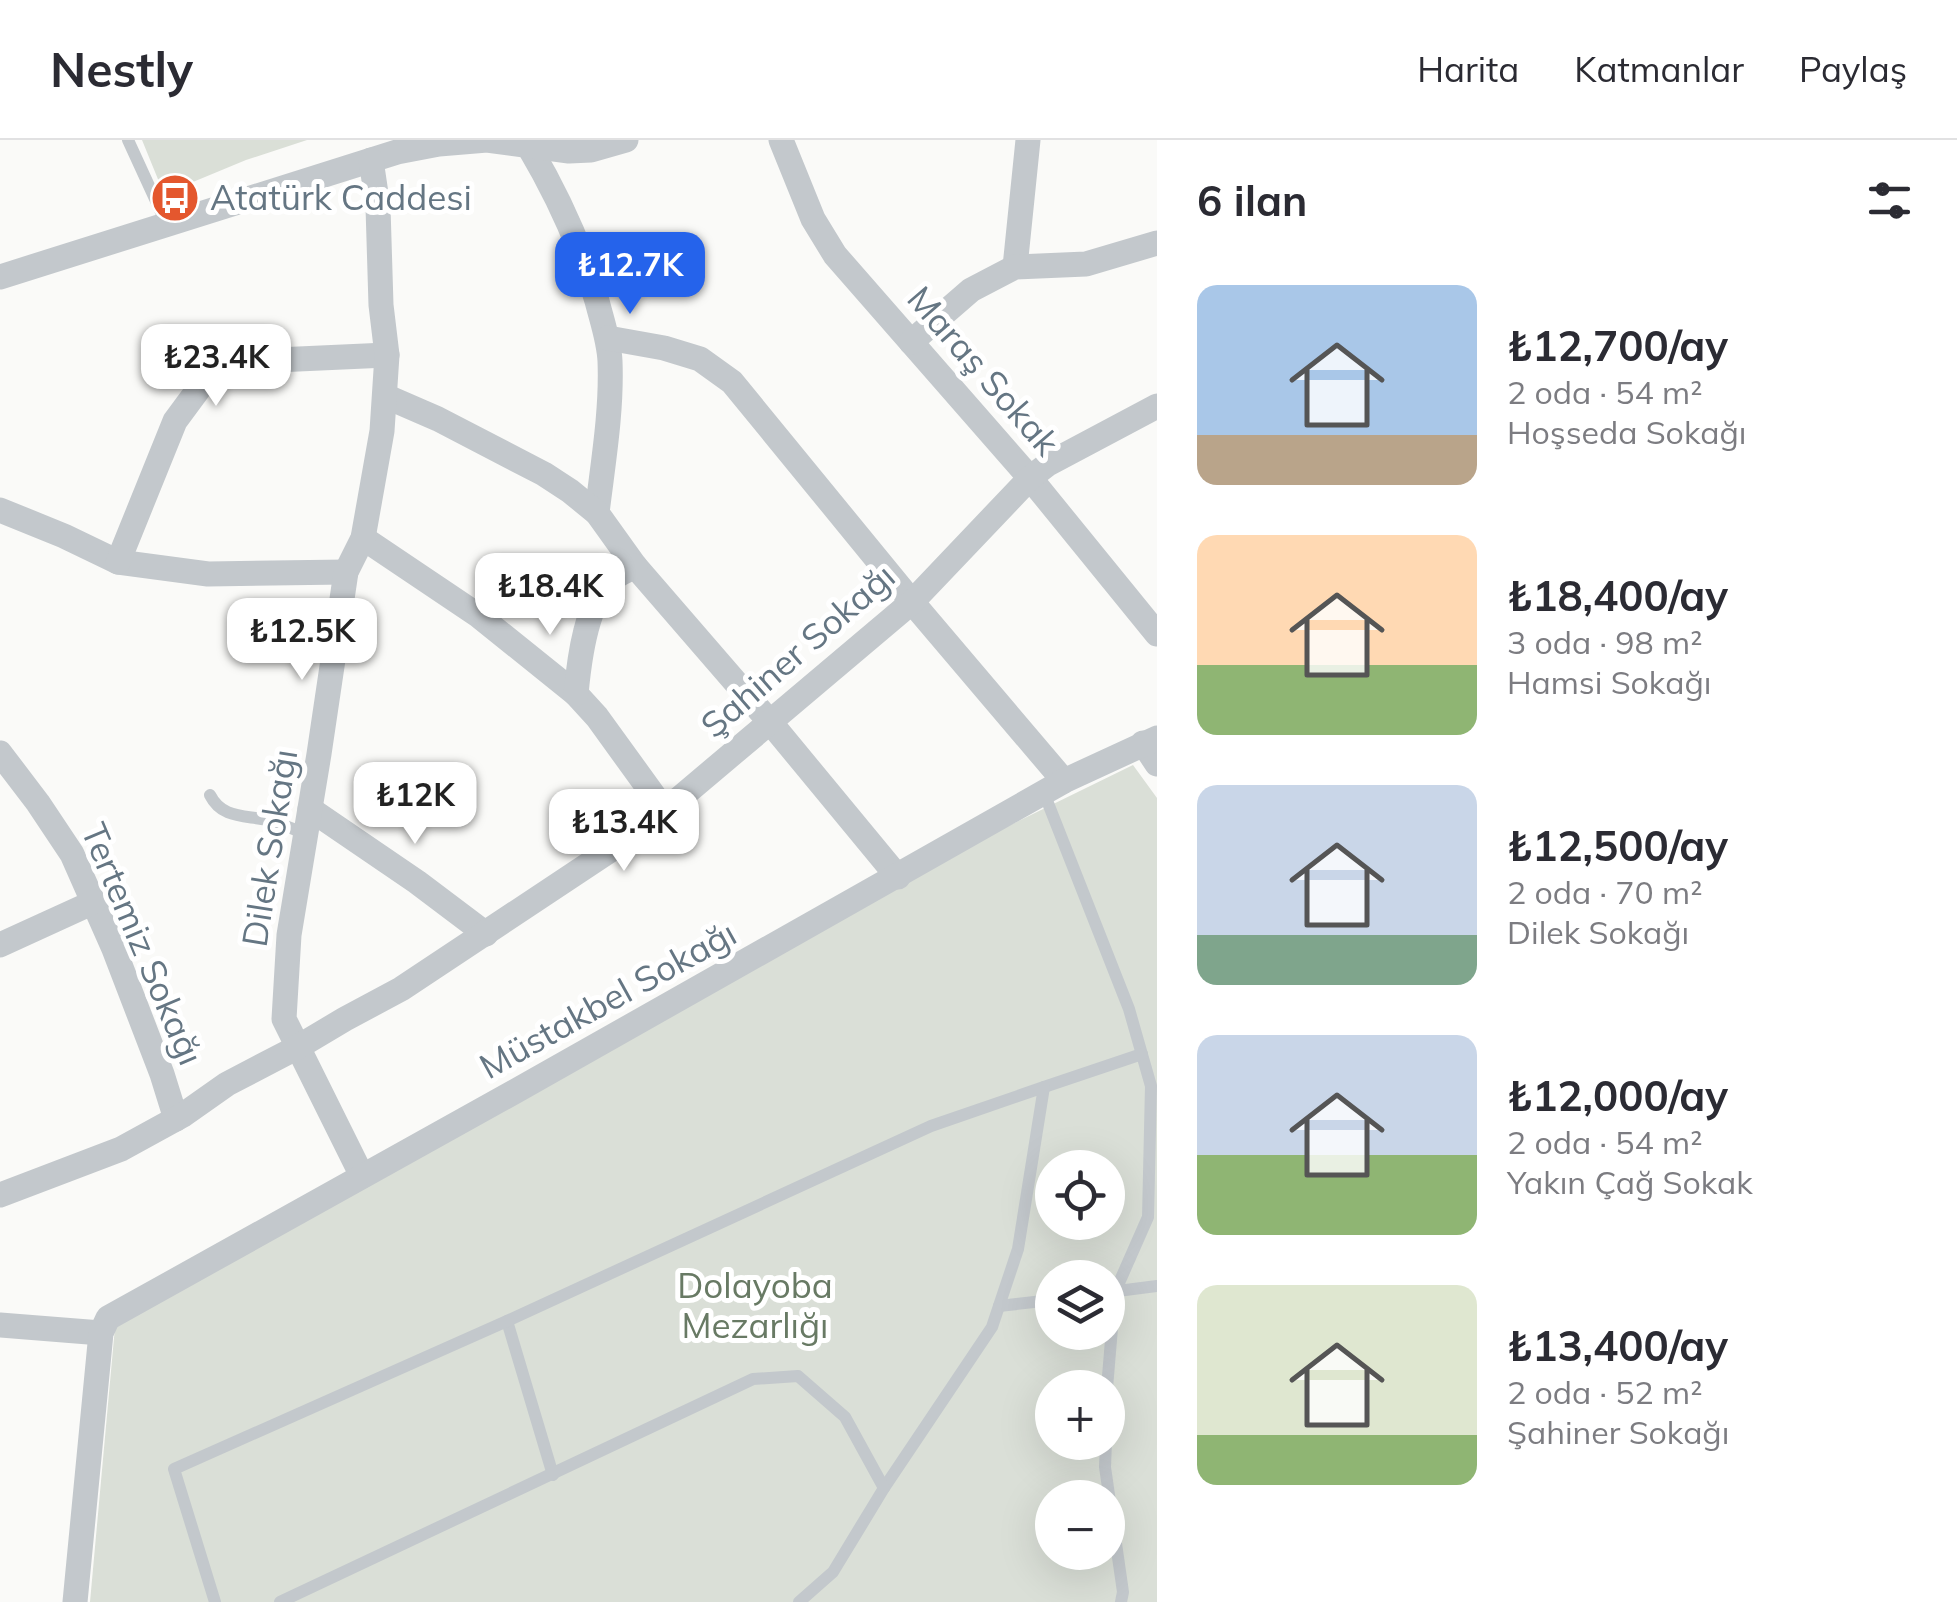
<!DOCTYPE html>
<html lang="tr">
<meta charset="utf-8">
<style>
body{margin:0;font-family:Mulish,sans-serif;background:#f2f2f3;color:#2b2b33;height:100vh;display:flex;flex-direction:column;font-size:38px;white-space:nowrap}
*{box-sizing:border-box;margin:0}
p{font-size:32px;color:#7c7c81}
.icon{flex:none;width:55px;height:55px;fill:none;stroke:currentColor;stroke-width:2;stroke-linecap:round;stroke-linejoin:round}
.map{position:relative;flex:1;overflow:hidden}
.panel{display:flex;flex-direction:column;background:#fff;width:800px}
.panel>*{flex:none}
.buttons{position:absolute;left:1035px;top:1010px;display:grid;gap:20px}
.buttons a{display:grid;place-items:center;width:90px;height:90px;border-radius:50%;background:#fff;box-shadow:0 10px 40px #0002;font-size:50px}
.price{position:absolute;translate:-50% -85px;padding:0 22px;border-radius:20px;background:#fff;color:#222;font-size:32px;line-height:65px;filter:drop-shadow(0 2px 5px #0008)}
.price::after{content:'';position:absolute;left:50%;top:60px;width:30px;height:22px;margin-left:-15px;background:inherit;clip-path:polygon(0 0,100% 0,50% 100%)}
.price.selected{background:#2563eb;color:#fff}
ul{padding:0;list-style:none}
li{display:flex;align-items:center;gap:30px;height:250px;padding:0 40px}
li span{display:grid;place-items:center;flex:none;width:280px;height:200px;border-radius:20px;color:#555}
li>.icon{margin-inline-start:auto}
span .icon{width:120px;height:120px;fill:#fffc;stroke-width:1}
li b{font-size:42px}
h2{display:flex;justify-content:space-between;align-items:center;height:120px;padding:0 40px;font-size:42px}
header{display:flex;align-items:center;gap:60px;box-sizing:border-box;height:140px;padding:0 50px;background:#fff;border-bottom:2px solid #e1e1e2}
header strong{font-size:48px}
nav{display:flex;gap:55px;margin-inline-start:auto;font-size:35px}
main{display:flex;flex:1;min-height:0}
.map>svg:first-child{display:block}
.green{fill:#dadfd7;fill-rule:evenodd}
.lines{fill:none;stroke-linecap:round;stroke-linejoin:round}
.service{stroke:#c3c8cc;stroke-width:12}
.minor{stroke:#c3c8cc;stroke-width:25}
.labels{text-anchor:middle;stroke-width:10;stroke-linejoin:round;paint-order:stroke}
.poi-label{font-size:35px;fill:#657683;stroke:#fff;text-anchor:start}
.street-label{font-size:35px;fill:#657683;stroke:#fff}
.park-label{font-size:35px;fill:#687a64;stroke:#fff}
</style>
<header>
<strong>Nestly</strong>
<nav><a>Harita</a><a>Katmanlar</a><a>Paylaş</a></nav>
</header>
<main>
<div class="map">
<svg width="1157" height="1462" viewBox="0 0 1157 1462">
<rect width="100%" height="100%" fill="#fafaf8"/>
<g class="green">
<polygon points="142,0 307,0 246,20 164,54"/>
<path d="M1133,625L1157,658V1462H90L115,1187L988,696ZM1052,1028H1108V1082H1052ZM1052,1138H1108V1192H1052ZM1052,1248H1108V1302H1052ZM1052,1358H1108V1412H1052Z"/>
</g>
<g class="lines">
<g class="service">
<polyline points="128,0 167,85"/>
<polyline points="1044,653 1129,869 1151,946 1148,1077 1115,1152 1107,1248"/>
<path d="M210,655C222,679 245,675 267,680C280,683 293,689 306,694"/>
<polyline points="1044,947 1142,914"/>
<polyline points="1110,1152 1157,1146"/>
<polyline points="999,1166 1052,1160"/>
<polyline points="507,1181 553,1335"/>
<polyline points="1106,1302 1105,1327 1123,1452 1121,1462"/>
<polyline points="215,1462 174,1329 507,1181 931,986 1044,947 1018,1109 992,1187 884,1348"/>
<polyline points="280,1462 753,1239 798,1236 845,1277 884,1348 833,1432 799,1462"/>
</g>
<g class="minor">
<path d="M528,0L529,7C558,56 581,106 597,161C602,181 609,200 610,221C612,271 603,323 597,373"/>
<polyline points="781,0 813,79 835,115 1030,338 1157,494"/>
<polyline points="1015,127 1028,0"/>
<polyline points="0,137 397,12 439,4 487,0 569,11 591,10 626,0"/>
<polyline points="608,198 664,208 700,219 732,242 912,462 1064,641"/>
<polyline points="911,202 971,150 1015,127 1086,124 1157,103"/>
<polyline points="385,256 438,279 544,334 570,351 597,373 635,426 770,582 898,737"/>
<polyline points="0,370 64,396 118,422 208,434 346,432"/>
<polyline points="363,398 479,476 576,554 597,577 665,671"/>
<polyline points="118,422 175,281 209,235 224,226 254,221 387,215"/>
<path d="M576,554C579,521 586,459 614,438C620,433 628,430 635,426"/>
<polyline points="1143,603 1157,624"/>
<polyline points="0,613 38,663 72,714 114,809 162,934 176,979"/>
<polyline points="310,669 417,742 486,794"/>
<polyline points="0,805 94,762"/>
<polyline points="362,1036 284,879 289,795 319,614 346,432 363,398 382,291 387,215 381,165 378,67 371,20"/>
<polyline points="0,1055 121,1009 183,975 227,944 298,907 345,879 401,849 648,685 912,462 1030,338 1048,324 1157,266"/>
<polyline points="0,1185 101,1193"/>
<polyline points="75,1462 101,1193 108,1178 514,952 1064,641 1157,598"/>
</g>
</g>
<defs>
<g id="bus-disc" transform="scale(2.5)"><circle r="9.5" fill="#e4572e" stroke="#fff"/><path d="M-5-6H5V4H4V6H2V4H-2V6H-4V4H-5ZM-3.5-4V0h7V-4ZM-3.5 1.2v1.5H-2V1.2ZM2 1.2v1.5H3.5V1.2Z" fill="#fff"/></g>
</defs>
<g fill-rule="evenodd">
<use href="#bus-disc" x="175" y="58"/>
</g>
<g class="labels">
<g class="poi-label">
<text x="210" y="70">Atatürk Caddesi̇</text>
</g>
<g class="street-label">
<text transform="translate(983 231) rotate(49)" y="12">Maraş Sokak</text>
<text transform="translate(798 511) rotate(-41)" y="12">Şahiner Sokağı</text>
<text transform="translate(270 708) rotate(-81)" y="12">Dilek Sokağı</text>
<text transform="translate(142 804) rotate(67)" y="12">Tertemiz Sokağı</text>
<text transform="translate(608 860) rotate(-29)" y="12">Müstakbel Sokağı</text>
</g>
<g class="park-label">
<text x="755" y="1158">Dolayoba<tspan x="755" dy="40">Mezarlığı</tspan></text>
</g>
</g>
</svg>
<div class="buttons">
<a><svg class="icon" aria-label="locate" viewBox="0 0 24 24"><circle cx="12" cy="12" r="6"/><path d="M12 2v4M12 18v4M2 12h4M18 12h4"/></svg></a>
<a><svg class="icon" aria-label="layers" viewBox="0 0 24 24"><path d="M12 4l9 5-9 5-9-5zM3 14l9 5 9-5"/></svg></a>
<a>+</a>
<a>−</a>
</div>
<b class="price selected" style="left:630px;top:177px">₺12.7K</b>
<b class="price" style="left:216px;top:269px">₺23.4K</b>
<b class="price" style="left:550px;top:498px">₺18.4K</b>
<b class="price" style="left:302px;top:543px">₺12.5K</b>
<b class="price" style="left:415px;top:707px">₺12K</b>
<b class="price" style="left:624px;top:734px">₺13.4K</b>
</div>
<section class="panel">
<h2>6 ilan<svg class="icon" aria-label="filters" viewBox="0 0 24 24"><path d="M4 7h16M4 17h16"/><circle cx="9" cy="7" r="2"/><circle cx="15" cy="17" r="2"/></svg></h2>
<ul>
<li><span style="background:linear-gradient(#a9c7e8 75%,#b9a48a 0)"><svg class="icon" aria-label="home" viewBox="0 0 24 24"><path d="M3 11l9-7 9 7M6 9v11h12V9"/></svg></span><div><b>₺12,700/ay</b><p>2 oda · 54 m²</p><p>Hoşseda Sokağı</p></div></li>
<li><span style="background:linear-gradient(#ffd9b3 65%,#8fb573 0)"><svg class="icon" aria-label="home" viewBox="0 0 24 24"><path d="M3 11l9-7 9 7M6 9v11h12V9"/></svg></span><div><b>₺18,400/ay</b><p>3 oda · 98 m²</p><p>Hamsi Sokağı</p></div></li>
<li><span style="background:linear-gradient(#c9d6e8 75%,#7fa58c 0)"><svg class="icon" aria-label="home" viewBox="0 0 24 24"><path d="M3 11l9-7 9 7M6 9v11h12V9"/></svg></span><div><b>₺12,500/ay</b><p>2 oda · 70 m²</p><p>Dilek Sokağı</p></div></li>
<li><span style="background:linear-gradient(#c9d6e8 60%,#8fb573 0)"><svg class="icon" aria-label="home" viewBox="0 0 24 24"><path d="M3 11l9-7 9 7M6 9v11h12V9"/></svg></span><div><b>₺12,000/ay</b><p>2 oda · 54 m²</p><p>Yakın Çağ Sokak</p></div></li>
<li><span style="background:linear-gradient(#dfe7d0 75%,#8fb573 0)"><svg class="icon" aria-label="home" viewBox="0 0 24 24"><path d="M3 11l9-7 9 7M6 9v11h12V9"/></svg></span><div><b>₺13,400/ay</b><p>2 oda · 52 m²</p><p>Şahiner Sokağı</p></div></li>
</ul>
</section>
</main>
